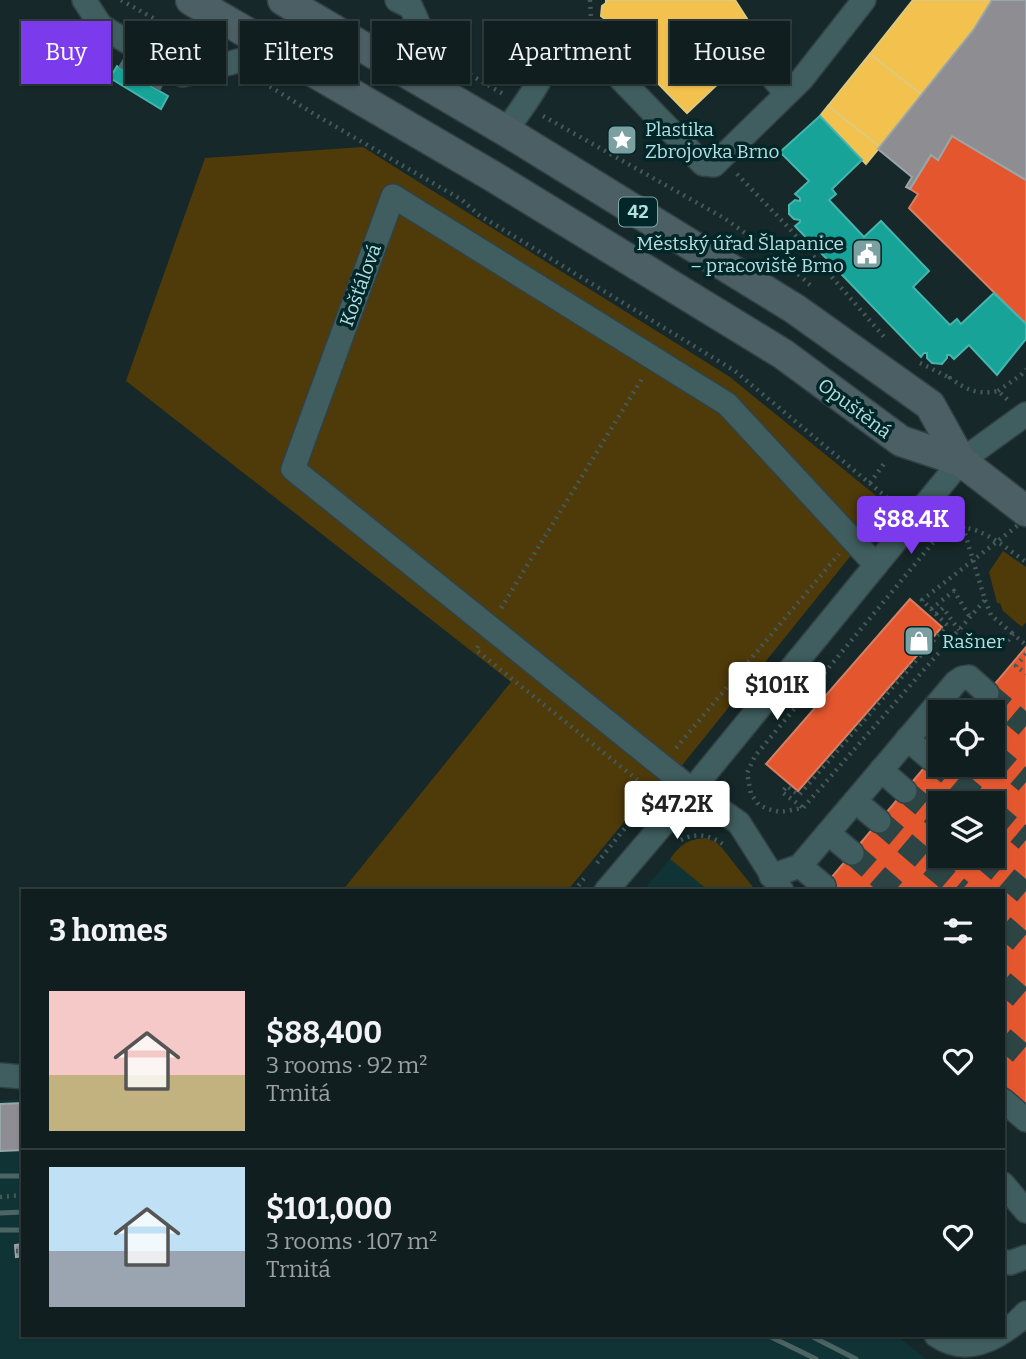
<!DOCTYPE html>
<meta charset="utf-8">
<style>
body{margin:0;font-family:Bitter,serif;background:#1e2b2c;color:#f1f3f6;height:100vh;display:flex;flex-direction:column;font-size:26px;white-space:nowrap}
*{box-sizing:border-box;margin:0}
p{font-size:23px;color:#9ca2a4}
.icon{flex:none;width:38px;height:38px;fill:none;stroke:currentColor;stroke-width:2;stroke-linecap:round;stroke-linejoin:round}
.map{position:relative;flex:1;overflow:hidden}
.drawer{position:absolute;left:21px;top:889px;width:984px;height:448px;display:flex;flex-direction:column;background:#101e1f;border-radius:0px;box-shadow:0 2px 5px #0004,0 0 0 2px #303c3d}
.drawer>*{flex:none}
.banner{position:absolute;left:21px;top:21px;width:985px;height:63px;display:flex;gap:14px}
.tools{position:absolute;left:928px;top:700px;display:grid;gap:14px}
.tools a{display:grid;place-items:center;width:77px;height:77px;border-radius:0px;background:#101e1f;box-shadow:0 2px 5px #0004,0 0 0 2px #303c3d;font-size:35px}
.price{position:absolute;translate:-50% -60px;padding:0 16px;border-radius:7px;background:#fff;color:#222;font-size:23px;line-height:46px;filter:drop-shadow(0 2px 4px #0008)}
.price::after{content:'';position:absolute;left:50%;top:42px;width:21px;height:16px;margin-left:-10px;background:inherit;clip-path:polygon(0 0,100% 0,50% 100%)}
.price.selected{background:#7c3aed;color:#fff}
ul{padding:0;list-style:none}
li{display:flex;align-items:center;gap:21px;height:175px;padding:0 28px}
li+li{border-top:2px solid #303c3d}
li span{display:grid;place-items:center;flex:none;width:196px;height:140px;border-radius:0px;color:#555}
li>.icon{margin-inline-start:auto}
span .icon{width:84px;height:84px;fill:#fffc;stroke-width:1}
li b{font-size:30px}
h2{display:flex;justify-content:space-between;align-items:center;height:84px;padding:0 28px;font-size:30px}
.tag{padding:0 24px;border-radius:0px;background:#101e1f;box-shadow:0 2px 5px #0004,0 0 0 2px #303c3d;font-size:24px;line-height:63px}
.tag.selected{background:#7c3aed;color:#fff}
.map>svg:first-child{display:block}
.built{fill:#103436}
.green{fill:#4f3a0a}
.homes{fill:#f2c14e;stroke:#deca7a;stroke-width:2}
.shops{fill:#e4572e;stroke:#d58064;stroke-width:2;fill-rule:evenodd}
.public{fill:#17a398;stroke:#45b5ae;stroke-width:2}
.industry{fill:#8d8d92;stroke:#98a6aa;stroke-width:2}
.building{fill:#4c696a}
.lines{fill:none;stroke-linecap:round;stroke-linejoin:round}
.minor-tunnel{stroke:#2d4445;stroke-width:23;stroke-dasharray:23 11;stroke-linecap:butt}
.minor-casing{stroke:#314244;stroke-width:26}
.major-casing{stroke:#314244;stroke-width:33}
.path{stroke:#435a5b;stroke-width:4.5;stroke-dasharray:2 5;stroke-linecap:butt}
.minor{stroke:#405e5f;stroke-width:23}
.major{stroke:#4c5f64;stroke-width:30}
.rail{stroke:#4d6464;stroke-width:5}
.path-bridge{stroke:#435a5b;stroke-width:4.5;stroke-dasharray:2 5;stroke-linecap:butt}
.labels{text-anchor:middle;stroke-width:7;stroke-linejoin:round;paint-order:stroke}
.shield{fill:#032628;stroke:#7da8aa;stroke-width:2}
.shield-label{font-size:18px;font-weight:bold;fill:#b1e0e2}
.poi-label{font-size:19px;fill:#b1e0e2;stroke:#032628;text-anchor:start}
.street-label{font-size:19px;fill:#b1e0e2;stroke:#032628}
</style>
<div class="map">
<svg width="1026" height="1359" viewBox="0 0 1026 1359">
<rect width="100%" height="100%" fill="#162829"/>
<g class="built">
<polygon points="670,859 709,891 643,891"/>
<polygon points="23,1099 23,1335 898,1335 902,1340 926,1359 0,1359 0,1100"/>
</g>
<g class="green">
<polygon points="363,147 730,377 890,507 655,799 648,793 567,891 342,891 511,682 126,381 205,158"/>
<polygon points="1003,551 1026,567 1026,622 1022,627 1003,611 1000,603 997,603 989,572"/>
<path d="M705,838L716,842L722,848L756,891H709L670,859C681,844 686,840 705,838Z"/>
</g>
<g class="homes">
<polygon points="606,0 735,0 762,42 687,113 606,30 606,20 601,16 602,6 606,3"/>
<polygon points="913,0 992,0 974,29 922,95 870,54"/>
<polygon points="870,54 922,95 880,147 828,106"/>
<polygon points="828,106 880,147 866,164 820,116"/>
</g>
<g class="shops">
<polygon points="952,136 1026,180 1026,324 909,208 918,194 910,189 931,155 938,160"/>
<polygon points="910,599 942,627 798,791 766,764"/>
<path d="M1026,647V1111L1003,1091V891H820L940,749V765H992V712H971ZM940,803H992V856H940Z"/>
</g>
<g class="public">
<polygon points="117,66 168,96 161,109 110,78"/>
<polygon points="820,116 862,160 832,189 836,194 829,200 864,237 881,221 929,271 913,287 950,325 957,319 961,324 994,293 1026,324 1026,339 997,375 969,345 954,359 950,355 947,355 947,358 942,364 932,363 927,358 927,353 924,353 921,357 795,226 800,222 800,220 794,219 789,214 789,205 795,200 800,201 800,198 795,194 809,181 780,152"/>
</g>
<g class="industry">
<polygon points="992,0 1026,0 1026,180 952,136 938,160 931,155 910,189 906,187 912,177 878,149 974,29"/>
<polygon points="23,1103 23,1150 0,1151 0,1104"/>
<polygon points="23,1244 23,1256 16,1257 15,1245"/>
</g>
<polygon class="building" points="140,30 181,53 160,91 118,67"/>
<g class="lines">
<g class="minor-tunnel">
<polyline points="987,693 1026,726"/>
<polyline points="992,753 1026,782"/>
<polyline points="931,759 983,803"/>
<polyline points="905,791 940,820"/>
<polyline points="992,811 1026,840"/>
<polyline points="879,821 961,891"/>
<polyline points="852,853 895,891"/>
<polyline points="981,856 1026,894"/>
<polyline points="1003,926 1026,946"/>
<polyline points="1003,982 1026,1002"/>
<polyline points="1003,1038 1026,1058"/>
</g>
<g class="minor-casing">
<g id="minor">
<polyline points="84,0 101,26 183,75 277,51"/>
<polyline points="397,0 411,7 452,99"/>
<polyline points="751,53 786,93"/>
<path d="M506,131C519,111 536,91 545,69C549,57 551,41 563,34C569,31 574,34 579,36L703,164L714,165L802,79L864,0"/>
<polyline points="907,739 931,759"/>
<polyline points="881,770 905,791"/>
<polyline points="855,801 879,821"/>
<polyline points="828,833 852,853"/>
<polyline points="800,866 824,886"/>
<polyline points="771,876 800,866 956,682 962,678 969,677 987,693"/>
<polyline points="606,891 692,790 961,461 1026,414"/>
<polyline points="782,891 739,823 692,790 293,469 393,196 727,404 876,565"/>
<polyline points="0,1075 23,1077"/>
<polyline points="1003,1100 1026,1120"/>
<polyline points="1003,1184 1026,1211"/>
<polyline points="1003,1261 1010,1263 1026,1257"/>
<polyline points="1003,1332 1017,1322 1026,1313"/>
<path d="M936,1335C956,1349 977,1347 998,1335"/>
</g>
</g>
<g class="major-casing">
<g id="major">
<polyline points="191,0 494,177 783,354 901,441 961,461 1026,511"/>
<polyline points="283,0 506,131 795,309 930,405 961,461"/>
</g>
</g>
<g class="path">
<polyline points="121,0 202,46"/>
<polyline points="590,0 591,18"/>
<polyline points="464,71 505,95"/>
<polyline points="258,79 314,114 462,200 479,215 735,371 898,507"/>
<polyline points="543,116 724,218 783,260 810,285"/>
<polyline points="737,174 788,227 886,339"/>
<polyline points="920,363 950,378"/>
<path d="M950,379V378C967,390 977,395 998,391L1009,401"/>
<polyline points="998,391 1021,375 1026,369"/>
<polyline points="870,483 886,461"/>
<polyline points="865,523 887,497"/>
<path d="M963,527L985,600L803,808L780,812L768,809L759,805L751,794L747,773L755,756L936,539C940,536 945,532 950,530C974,519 1007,549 1026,562"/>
<polyline points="985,600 991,615 1013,634"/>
<polyline points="501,608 643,377"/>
<polyline points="931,609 954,591 970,617"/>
<polyline points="936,614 943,608 959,630"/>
<polyline points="1008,641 1013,634 1026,645"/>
<polyline points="478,646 476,650 645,786"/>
<polyline points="1026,654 1016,666 1026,674"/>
<polyline points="676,748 839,554"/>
<polyline points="802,807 782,792 787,786 799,795 947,625"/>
<path d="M681,840C696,832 712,835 725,846"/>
<polyline points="597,863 654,792 645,786 646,784"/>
<polyline points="574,891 587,875"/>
<polyline points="0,1197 23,1195"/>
<polyline points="16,1251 23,1251"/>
</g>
<use href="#minor" class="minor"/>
<use href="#major" class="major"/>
<g class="rail">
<polyline points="0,1176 23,1176"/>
<polyline points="0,1213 23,1212"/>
<polyline points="0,1230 23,1230"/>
<polyline points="767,1335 816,1359"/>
<polyline points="809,1335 856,1359"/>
</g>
<polyline class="path-bridge" points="947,625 922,600 1026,519"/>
</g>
<defs>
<g id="sight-square" transform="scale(1.575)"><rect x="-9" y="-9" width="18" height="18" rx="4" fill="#7ba0a1" stroke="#032628"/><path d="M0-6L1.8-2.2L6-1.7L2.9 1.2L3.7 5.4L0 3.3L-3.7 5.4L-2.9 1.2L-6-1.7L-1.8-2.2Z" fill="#fff"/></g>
<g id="civic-square" transform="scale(1.575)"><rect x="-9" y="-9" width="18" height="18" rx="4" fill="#7ba0a1" stroke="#032628"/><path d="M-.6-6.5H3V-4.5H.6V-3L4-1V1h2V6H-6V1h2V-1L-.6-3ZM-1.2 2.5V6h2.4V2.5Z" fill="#fff"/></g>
<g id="shop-square" transform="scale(1.575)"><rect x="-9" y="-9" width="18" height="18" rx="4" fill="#7ba0a1" stroke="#032628"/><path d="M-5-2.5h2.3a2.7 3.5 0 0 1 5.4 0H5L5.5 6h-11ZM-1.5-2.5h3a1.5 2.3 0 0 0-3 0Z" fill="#fff"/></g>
</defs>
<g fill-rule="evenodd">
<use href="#sight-square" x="622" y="140"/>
<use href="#civic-square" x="867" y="254"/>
<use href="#shop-square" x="919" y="641"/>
</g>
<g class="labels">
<rect class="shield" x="619" y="197.5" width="38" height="29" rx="5"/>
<g class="shield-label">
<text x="638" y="218">42</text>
</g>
<g class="poi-label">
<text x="645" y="136">Plastika<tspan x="645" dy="22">Zbrojovka Brno</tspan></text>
<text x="844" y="250" text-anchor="end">Městský úřad Šlapanice<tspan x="844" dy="22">– pracoviště Brno</tspan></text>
<text x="942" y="648">Rašner</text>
</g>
<g class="street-label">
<text transform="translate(360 285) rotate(-70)" y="7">Košťálová</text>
<text transform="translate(855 408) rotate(37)" y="7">Opuštěná</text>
</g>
</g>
</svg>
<div class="tools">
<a><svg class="icon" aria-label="locate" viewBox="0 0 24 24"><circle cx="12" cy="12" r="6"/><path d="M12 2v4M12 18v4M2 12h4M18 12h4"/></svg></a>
<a><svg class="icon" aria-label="layers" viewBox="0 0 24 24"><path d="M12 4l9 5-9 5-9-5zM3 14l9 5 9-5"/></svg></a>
</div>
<b class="price selected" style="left:911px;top:556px">$88.4K</b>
<b class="price" style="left:777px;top:722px">$101K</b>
<b class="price" style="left:677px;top:841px">$47.2K</b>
<div class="banner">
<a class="tag selected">Buy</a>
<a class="tag">Rent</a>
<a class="tag">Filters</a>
<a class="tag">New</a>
<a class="tag">Apartment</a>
<a class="tag">House</a>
</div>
<section class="drawer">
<h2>3 homes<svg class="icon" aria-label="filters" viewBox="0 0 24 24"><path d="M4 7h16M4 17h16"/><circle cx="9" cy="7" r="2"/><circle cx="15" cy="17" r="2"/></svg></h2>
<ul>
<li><span style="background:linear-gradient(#f6c9c9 60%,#c2b280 0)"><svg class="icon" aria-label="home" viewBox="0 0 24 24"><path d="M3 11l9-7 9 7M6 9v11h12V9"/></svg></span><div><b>$88,400</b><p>3 rooms · 92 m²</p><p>Trnitá</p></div><svg class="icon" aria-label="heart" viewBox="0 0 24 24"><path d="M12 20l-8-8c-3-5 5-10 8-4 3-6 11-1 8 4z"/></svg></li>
<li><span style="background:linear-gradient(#bfe0f5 60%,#9aa5b1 0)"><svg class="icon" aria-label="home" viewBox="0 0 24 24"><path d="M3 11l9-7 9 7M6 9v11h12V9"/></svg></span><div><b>$101,000</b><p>3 rooms · 107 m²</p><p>Trnitá</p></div><svg class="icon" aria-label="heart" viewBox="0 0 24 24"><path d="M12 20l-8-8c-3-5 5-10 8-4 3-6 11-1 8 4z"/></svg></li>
</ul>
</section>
</div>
